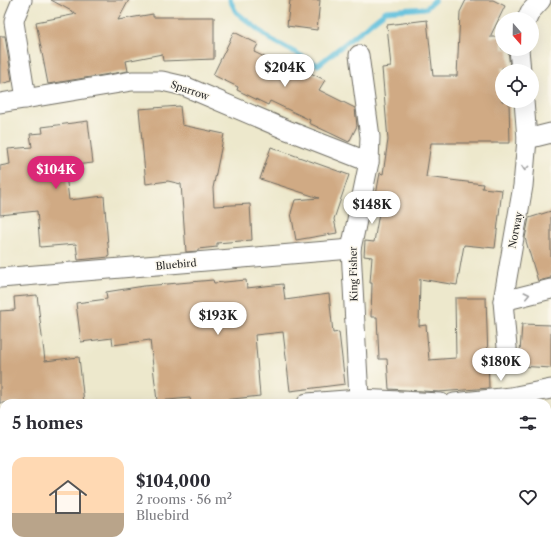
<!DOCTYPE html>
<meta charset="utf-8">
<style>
body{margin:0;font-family:"Libre Caslon Text",serif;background:#f7f7f7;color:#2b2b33;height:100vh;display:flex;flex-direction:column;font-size:15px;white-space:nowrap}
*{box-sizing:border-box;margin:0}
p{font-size:13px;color:#7c7c81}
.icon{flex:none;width:22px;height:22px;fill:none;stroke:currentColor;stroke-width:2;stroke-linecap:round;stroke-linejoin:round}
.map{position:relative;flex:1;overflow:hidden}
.drawer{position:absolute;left:0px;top:399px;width:551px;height:156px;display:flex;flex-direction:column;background:#fff;border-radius:12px 12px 0 0;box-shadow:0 4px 16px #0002}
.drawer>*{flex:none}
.needle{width:26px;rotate:160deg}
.buttons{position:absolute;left:495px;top:12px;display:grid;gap:8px}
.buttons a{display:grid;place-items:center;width:44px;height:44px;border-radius:50%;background:#fff;box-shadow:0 4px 16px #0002;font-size:20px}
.price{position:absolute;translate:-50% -34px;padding:0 9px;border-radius:14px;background:#fff;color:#222;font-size:13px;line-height:26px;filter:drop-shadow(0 1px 2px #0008)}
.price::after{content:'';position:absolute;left:50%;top:24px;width:12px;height:9px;margin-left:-6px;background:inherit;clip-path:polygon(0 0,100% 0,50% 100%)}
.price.active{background:#db2777;color:#fff}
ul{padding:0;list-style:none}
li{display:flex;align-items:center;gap:12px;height:100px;padding:0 12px}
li+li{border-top:1px solid #e1e1e2}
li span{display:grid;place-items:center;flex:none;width:112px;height:80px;border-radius:12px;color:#555}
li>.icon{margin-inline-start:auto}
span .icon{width:48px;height:48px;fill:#fffc;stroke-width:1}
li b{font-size:17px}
h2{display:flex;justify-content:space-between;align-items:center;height:48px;padding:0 12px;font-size:17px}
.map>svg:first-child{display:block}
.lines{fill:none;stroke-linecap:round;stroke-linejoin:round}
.stream{stroke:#5ebfdc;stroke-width:5}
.building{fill:#d0aa84}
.minor-casing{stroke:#6f6d63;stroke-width:21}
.minor{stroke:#fff;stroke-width:19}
.oneway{stroke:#a0a0a0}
.labels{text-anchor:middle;stroke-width:3;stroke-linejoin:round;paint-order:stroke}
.street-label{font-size:10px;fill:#2b2b2b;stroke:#fbf7ec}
</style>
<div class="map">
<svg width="551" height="555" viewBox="0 0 551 555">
<rect width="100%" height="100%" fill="#fbf7ec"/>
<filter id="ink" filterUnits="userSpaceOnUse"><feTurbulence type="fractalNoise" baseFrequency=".025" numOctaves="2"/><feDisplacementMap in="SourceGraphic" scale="8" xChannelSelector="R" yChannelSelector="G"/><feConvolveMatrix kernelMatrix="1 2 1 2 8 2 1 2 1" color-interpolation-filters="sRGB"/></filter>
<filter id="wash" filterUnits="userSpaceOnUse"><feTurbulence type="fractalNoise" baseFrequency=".012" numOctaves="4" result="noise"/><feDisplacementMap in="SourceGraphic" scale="16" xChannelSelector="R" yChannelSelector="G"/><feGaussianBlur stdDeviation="0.9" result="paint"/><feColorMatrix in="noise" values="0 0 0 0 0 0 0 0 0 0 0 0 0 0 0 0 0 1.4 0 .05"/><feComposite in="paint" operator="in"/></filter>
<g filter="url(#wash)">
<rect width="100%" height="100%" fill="#ede8cc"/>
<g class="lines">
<polyline class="stream" points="230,0 236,12 270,39 318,65 386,11 426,8 435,0"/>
</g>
<g id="blocks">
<g class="building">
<polygon points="51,0 129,0 118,20 153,14 153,17 214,17 214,59 163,61 162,54 126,61 128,71 48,84 36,22 77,14"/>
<polygon points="290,0 320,0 317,30 287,26"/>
<polygon points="466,0 493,0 505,6 490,37 502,37 502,49 508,49 510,68 502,68 502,101 509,101 510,143 431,143 426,177 483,184 482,188 502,190 495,248 464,245 457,285 420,279 419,326 426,325 429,360 456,358 455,298 486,298 489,388 439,392 389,389 387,359 379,359 377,317 371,317 372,283 370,283 372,257 364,256 365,241 374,242 380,207 374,206 380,173 383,174 388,140 382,68 391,67 387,25 427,20 433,76 457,76 460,12"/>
<polygon points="234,32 258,44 254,52 288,68 290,63 325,80 319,90 355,108 357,126 349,142 309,123 310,120 270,101 268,105 237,90 238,87 213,75"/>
<polygon points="0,36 5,36 12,81 0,84"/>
<polygon points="180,106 182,125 224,134 213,188 214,206 250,204 252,240 217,243 217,247 198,249 198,251 186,252 181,184 168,181 146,184 139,109"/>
<polygon points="88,121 93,163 65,166 69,200 104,196 109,257 78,260 76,244 40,247 37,211 0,215 0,166 10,164 8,149 32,147 30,134 43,133 42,127"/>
<polygon points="271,147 349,175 334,219 337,233 296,240 291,213 295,200 319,198 260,179"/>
<polygon points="551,211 551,278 538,281 525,238 529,218"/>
<polygon points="213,280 214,283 246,280 247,288 283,284 285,300 329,294 333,333 339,332 345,384 290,391 283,332 255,335 260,396 196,403 191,403 190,398 157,401 150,340 113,345 112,338 81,342 76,303 107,299 106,292 144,286"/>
<polygon points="37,295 45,361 79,357 84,403 0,403 0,311 15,310 14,297"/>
<polygon points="522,324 551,325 551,368 519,366"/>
</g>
</g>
</g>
<g filter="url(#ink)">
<use href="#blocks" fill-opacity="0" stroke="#6f6d63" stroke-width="1"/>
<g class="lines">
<g class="minor-casing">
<g id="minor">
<polyline points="22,0 15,17 14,22 26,99"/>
<polyline points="527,19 530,12 541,0"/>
<polyline points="519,49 521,71"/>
<polyline points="359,55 370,137 369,162 351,249 359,399"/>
<polyline points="0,103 132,81 162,81 184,86 287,130 369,162"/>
<polyline points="527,139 551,133"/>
<polyline points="0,278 351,249"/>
<polyline points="503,301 551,289"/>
<polyline points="508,359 503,301 523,186 527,139 524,101"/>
<polyline points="307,403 359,399 441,403"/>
<polyline points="454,403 511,397 551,389"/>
<polyline points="0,429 4,429"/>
<polyline points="435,551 447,555"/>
<polyline points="337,555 404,551"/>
</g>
</g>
<use href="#minor" class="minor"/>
</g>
<defs><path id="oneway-chevron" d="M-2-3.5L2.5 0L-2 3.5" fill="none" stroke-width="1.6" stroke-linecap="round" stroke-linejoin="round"/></defs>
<g class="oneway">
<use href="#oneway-chevron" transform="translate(525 168) rotate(95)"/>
<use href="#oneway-chevron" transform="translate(527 295) rotate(-13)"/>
</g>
</g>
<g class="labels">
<g class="street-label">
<text transform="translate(190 90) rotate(19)" y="4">Sparrow</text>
<text transform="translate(515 230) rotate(-79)" y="4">Norway</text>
<text transform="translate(176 264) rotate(-5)" y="4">Bluebird</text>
<text transform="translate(353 274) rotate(-91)" y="4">King Fisher</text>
</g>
</g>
</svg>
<div class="buttons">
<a><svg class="needle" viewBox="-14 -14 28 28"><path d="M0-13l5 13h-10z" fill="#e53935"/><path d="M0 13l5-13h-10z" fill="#7c7c81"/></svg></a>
<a><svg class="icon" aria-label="locate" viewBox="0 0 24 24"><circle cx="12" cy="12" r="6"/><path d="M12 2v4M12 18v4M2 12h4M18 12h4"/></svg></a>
</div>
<b class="price" style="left:285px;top:88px">$204K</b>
<b class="price active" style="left:56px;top:190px">$104K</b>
<b class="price" style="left:372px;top:225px">$148K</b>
<b class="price" style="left:218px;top:336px">$193K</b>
<b class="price" style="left:501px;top:382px">$180K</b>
<section class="drawer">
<h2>5 homes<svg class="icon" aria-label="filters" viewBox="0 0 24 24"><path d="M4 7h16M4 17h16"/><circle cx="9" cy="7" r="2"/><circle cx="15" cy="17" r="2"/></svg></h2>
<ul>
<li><span style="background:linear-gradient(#ffd9b3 70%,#b9a48a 0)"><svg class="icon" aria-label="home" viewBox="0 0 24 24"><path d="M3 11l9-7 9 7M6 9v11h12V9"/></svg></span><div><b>$104,000</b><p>2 rooms · 56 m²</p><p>Bluebird</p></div><svg class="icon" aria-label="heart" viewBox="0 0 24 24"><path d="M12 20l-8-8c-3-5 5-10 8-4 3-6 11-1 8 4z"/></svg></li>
</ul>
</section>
</div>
